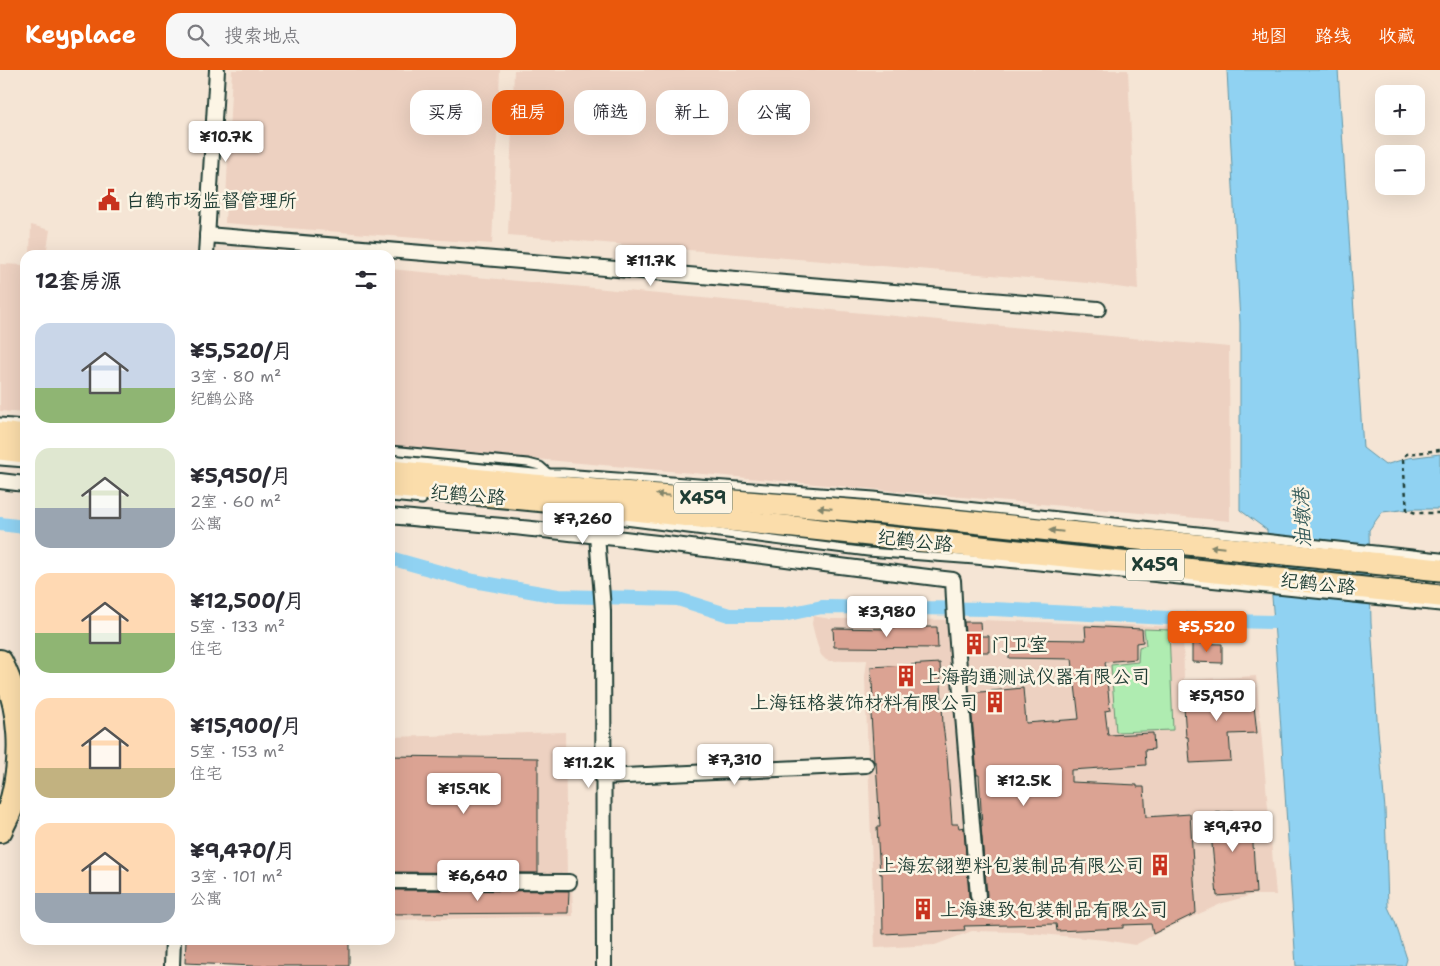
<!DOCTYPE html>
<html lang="zh">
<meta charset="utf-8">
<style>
body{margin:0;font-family:"Shantell Sans","LXGW WenKai TC",sans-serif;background:#f7f7f7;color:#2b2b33;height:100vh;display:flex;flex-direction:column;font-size:19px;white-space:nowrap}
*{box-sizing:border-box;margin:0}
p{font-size:16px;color:#7c7c81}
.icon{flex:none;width:28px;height:28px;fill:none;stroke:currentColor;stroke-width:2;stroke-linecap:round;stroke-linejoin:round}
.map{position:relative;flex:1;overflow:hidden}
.side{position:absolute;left:20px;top:180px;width:375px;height:695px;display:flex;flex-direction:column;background:#fff;border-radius:15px;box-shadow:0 5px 20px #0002}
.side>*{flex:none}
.banner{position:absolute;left:410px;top:20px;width:475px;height:45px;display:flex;gap:10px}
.tools{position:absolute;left:1375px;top:15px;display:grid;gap:10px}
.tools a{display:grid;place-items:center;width:50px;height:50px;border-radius:10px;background:#fff;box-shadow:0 5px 20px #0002;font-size:25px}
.price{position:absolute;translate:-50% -42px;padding:0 11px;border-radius:5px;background:#fff;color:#222;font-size:16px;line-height:32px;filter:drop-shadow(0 1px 2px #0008)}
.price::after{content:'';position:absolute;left:50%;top:30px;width:15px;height:11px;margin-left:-8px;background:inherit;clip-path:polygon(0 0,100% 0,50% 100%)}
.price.on{background:#ea580c;color:#fff}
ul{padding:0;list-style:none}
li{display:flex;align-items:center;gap:15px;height:125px;padding:0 15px}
li span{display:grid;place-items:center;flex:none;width:140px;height:100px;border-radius:15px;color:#555}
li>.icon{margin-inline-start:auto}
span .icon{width:60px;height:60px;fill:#fffc;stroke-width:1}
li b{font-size:21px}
h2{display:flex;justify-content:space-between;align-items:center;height:60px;padding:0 15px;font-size:21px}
.tag{padding:0 18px;border-radius:15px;background:#fff;box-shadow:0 5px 20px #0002;font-size:18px;line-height:45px}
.tag.on{background:#ea580c;color:#fff}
header{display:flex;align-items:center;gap:30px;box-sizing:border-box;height:70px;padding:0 25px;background:#ea580c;color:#fff}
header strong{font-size:24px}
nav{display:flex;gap:28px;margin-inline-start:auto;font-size:18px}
.search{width:350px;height:45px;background:#f7f7f7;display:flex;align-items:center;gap:12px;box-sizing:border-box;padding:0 18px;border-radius:15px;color:#7c7c81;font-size:19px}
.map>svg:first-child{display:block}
.built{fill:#edd1c1}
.green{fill:#afecb1;stroke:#679472}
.water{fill:#90d2f2;stroke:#6396a6}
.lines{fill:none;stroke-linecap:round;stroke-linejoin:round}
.canal{stroke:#90d2f2;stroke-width:14}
.building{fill:#dba393;stroke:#1f3d34}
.service-casing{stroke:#1f3d34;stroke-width:11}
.minor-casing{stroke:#1f3d34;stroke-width:18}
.primary-casing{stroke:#1f3d34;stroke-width:25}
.motorway-casing{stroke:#1f3d34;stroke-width:28}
.path{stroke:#1f3d34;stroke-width:2.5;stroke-dasharray:4 4;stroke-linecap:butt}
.service{stroke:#fcf5e5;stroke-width:7}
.minor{stroke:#fcf5e5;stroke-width:14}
.primary{stroke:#fbddab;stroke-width:21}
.motorway{stroke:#fbddab;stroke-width:24}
.oneway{fill:#82856a}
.labels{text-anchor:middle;stroke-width:5;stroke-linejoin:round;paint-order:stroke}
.shield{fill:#fcf5e5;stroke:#617469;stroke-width:1}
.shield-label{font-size:18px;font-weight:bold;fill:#1f3d34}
.poi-label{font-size:19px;fill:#1f3d34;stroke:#fcf5e5;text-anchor:start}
.street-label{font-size:19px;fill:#1f3d34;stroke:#fcf5e5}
.water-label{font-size:20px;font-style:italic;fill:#365b5a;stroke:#fcf5e5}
</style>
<header>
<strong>Keyplace</strong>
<div class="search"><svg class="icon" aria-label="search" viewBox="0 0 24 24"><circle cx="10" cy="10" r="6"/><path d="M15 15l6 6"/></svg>搜索地点</div>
<nav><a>地图</a><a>路线</a><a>收藏</a></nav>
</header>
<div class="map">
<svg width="1440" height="896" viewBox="0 0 1440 896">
<rect width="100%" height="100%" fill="#f5e5d5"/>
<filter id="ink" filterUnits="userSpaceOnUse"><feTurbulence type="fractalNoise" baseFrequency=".02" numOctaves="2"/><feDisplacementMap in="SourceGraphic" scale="10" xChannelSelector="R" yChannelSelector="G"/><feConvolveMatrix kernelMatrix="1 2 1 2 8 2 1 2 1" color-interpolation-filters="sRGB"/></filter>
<g filter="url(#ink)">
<g class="built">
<polygon points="232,0 500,0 492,174 225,153"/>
<polygon points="514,0 1128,0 1138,220 1088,213 508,165"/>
<polygon points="31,155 50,160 46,185 30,185"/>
<polygon points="0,194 25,195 25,343 0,341"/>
<polygon points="390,199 1229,277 1230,451 390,376"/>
<polygon points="813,546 830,549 980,550 1183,557 1184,610 1256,606 1276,825 1252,825 1223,833 1159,862 1135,875 1105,870 1020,862 972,861 935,875 875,878 865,607 867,590 830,591 826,590 821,585 817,574 812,554"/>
<polygon points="565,662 567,809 390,806 390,667"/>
<polygon points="390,814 572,816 573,846 390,850"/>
</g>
<polygon class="green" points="1144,559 1169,560 1173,660 1116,662 1111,595 1138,592 1139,577 1146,575"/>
<polygon class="water" points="1227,0 1338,0 1363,378 1385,395 1408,388 1440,384 1440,439 1411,439 1382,442 1369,460 1371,553 1377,649 1385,739 1388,837 1395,852 1407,889 1405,896 1296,896 1275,566 1267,460 1240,440 1240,253"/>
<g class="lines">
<g class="canal">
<polyline points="0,454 25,457"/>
<polyline points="390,488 468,510 558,526 678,529 729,545 783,545 822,537 993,539 1227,551 1274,552"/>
</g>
</g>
<g class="building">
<polygon points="964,552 980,552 981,566 989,566 989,582 967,582"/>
<polygon points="1085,556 1142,559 1143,572 1136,573 1136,589 1105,592 1110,640 1105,641 1108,665 1153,663 1154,679 1145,680 1146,695 1071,700 1071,712 1137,715 1137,717 1144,717 1146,747 1190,744 1196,843 1153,864 1151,854 1123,855 1123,858 1057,861 1056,854 964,856 965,860 883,864 882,804 880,804 877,757 880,757 876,692 874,692 870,628 873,628 871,597 940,593 943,655 947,686 952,754 958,754 959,758 964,757 969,827 971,831 974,834 979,835 986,830 987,825 981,756 982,756 979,705 977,705 970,623 1023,618 1026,653 1079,649 1072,589 1009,588 1009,569 1086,570"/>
<polygon points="889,557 937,557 938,578 834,577 833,558 889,559"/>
<polygon points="1192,573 1222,574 1222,593 1192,592"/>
<polygon points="1252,618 1257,663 1229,664 1231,691 1190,693 1188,667 1186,667 1183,622"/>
<polygon points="390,686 538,688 538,803 390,802"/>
<polygon points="1251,741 1256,823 1217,826 1209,743"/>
<polygon points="390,820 569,821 568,843 390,844"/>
<polygon points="186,870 349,870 349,896 254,896 185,893"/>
</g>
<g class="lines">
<g class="service-casing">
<g id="service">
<polyline points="0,352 25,354"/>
<polyline points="390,380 528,393 540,396 548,403"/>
<polyline points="390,389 534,403 563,403 874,426 1440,487"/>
<polyline points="0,391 25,393"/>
<polyline points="390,427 422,430"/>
<polyline points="594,447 868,482 975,490 1111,503 1440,537"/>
</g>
</g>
<g class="minor-casing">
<g id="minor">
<polyline points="207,165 1098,239"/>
<polyline points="206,185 217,0"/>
<polyline points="0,411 25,414"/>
<path d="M596,436C596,471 601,506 603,541L604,896"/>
<path d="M390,446C444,451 498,455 552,461C686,475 819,494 953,510L955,549L978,826"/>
<polyline points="603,707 866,695"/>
<polyline points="390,811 569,812"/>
<polyline points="172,896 173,870"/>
</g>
</g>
<g class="primary-casing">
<g id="primary">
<polyline points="0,363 25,366"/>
<polyline points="0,379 25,382"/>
<polyline points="390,401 533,415 874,442 1440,500"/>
<polyline points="390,416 596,436 1440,526"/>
</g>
</g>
<g class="motorway-casing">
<path id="motorway" d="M0,592C23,637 25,691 10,739C7,746 3,753 0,760"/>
</g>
<polyline class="path" points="1440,380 1407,384 1404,386 1403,390 1407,440 1416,443 1440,443"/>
<use href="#service" class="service"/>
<use href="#minor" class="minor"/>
<use href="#primary" class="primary"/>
<use href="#motorway" class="motorway"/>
</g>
<defs><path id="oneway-solid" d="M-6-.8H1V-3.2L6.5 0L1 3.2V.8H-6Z" transform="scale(1.25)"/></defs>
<g class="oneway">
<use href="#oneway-solid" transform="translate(663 425) rotate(-175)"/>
<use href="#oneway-solid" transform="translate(825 438) rotate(-175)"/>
<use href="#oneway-solid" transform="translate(1056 461) rotate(-174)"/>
<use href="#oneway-solid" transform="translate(1217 477) rotate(-174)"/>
</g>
</g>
<defs>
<g id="civic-bare" transform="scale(1.725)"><path d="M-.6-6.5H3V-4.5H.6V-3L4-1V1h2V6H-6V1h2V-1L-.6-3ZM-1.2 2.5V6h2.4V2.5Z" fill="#c8321e" stroke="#fcf5e5" stroke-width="2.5" paint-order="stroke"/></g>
<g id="building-bare" transform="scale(1.725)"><path d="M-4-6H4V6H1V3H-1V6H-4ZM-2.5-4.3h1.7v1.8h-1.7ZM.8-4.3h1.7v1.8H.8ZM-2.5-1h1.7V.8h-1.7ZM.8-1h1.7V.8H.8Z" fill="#c8321e" stroke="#fcf5e5" stroke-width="2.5" paint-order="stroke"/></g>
</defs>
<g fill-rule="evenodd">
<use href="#civic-bare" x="109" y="130"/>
<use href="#building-bare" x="974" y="574"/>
<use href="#building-bare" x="906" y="606"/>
<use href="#building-bare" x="995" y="632"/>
<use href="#building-bare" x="1160" y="795"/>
<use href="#building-bare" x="923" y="839"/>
</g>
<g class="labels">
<g class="shield">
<rect x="674" y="412.5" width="58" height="31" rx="4"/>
<rect x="1126" y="479.5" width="58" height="31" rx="4"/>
</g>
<g class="shield-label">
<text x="703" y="434">X459</text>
<text x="1155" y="501">X459</text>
</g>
<g class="poi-label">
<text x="126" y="137">白鹤市场监督管理所</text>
<text x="991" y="581">门卫室</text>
<text x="922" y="613">上海韵通测试仪器有限公司</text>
<text x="978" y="639" text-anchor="end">上海钰格装饰材料有限公司</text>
<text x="1144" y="802" text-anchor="end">上海宏翎塑料包装制品有限公司</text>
<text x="940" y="846">上海速致包装制品有限公司</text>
</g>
<g class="street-label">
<text transform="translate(468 424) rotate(5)" y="7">纪鹤公路</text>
<text transform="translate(915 470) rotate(6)" y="7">纪鹤公路</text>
<text transform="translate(1318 513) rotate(6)" y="7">纪鹤公路</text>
</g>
<g class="water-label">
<text transform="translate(1302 448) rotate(-93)" y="7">油墩港</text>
</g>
</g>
</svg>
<div class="tools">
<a>+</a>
<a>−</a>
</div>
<b class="price" style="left:226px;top:93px">¥10.7K</b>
<b class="price" style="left:651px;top:217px">¥11.7K</b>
<b class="price" style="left:583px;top:475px">¥7,260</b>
<b class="price" style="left:887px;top:568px">¥3,980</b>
<b class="price on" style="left:1207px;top:583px">¥5,520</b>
<b class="price" style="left:1217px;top:652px">¥5,950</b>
<b class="price" style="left:735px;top:716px">¥7,310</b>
<b class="price" style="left:589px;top:719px">¥11.2K</b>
<b class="price" style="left:1024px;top:737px">¥12.5K</b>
<b class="price" style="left:464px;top:745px">¥15.9K</b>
<b class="price" style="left:1233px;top:783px">¥9,470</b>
<b class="price" style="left:478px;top:832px">¥6,640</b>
<div class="banner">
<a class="tag">买房</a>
<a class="tag on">租房</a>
<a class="tag">筛选</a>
<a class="tag">新上</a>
<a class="tag">公寓</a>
</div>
<section class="side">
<h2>12套房源<svg class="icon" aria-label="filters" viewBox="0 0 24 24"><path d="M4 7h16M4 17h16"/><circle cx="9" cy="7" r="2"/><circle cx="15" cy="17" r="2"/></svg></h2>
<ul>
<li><span style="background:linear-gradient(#c9d6e8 65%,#8fb573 0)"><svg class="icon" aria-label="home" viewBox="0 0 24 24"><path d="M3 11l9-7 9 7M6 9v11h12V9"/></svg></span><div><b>¥5,520/月</b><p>3室 · 80 m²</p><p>纪鹤公路</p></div></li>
<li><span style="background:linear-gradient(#dfe7d0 60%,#9aa5b1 0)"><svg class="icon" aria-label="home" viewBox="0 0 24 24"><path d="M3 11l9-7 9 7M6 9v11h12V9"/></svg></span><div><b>¥5,950/月</b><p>2室 · 60 m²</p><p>公寓</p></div></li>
<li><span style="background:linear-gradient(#ffd9b3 60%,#8fb573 0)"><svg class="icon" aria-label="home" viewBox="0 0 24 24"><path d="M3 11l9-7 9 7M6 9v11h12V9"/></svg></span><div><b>¥12,500/月</b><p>5室 · 133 m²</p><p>住宅</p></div></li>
<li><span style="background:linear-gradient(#ffd9b3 70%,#c2b280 0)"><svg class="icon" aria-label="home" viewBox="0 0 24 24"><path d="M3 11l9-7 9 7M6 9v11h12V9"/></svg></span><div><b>¥15,900/月</b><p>5室 · 153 m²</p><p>住宅</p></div></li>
<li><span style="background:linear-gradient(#ffd9b3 70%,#9aa5b1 0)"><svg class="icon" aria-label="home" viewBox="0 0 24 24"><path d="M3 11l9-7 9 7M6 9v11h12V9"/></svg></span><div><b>¥9,470/月</b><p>3室 · 101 m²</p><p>公寓</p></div></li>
</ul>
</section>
</div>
